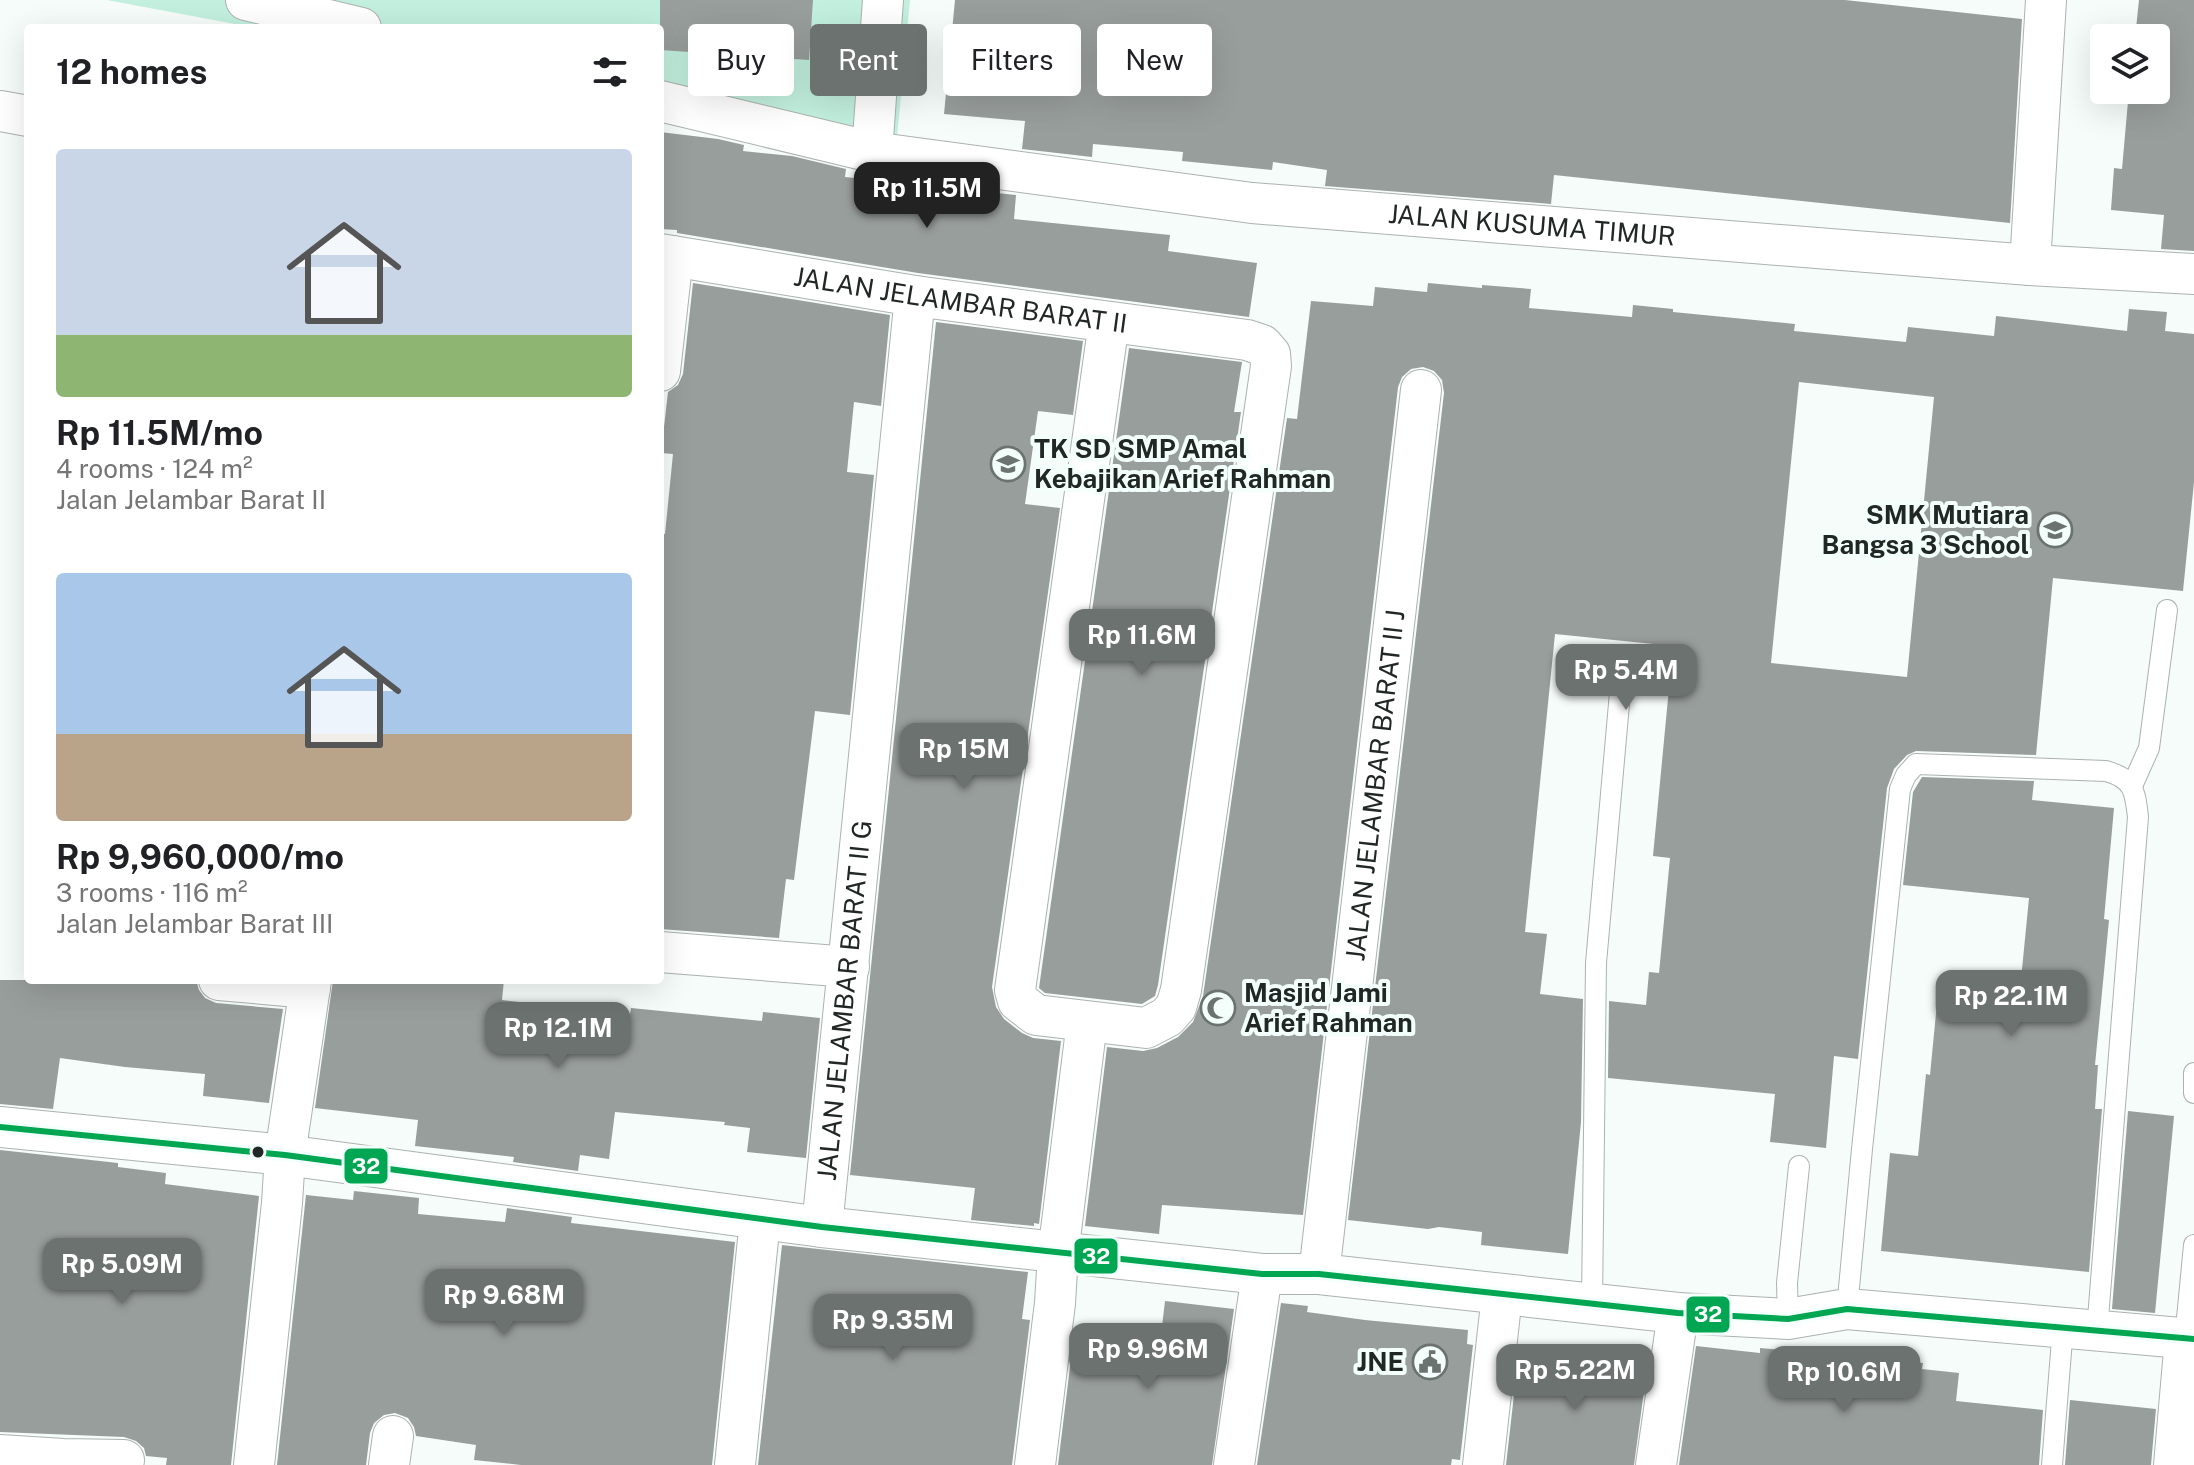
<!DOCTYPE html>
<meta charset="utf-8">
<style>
body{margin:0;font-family:"Public Sans",sans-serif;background:#f2f2f2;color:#202124;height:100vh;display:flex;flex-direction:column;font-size:30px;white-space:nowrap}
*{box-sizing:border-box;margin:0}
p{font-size:26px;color:#757577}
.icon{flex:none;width:44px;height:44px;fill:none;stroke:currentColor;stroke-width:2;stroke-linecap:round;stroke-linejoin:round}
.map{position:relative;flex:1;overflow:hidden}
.drawer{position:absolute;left:24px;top:24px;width:640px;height:960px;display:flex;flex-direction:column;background:#fff;border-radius:8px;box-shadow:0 8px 32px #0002}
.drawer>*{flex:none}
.guide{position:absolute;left:688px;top:24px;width:760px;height:72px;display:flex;gap:16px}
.tools{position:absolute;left:2090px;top:24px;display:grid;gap:16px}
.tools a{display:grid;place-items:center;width:80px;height:80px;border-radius:8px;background:#fff;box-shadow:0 8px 32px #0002;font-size:40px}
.price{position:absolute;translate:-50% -68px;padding:0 18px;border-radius:16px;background:#6b726f;color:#fff;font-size:26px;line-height:52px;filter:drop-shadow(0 2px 4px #0008)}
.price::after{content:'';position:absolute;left:50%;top:48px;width:24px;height:18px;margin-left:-12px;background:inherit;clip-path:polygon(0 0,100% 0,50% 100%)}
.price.active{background:#222;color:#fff}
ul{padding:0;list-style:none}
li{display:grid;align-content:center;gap:16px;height:424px;padding:0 32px}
li span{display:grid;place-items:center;height:248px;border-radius:8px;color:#555}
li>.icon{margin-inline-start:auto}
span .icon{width:144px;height:144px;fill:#fffc;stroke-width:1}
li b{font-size:34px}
h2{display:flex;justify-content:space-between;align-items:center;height:96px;padding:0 32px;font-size:34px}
.tag{padding:0 28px;border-radius:8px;background:#fff;box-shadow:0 8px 32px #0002;font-size:28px;line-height:72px}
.tag.active{background:#6b726f;color:#fff}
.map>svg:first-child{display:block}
.green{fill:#c2efde}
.building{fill:#989e9c;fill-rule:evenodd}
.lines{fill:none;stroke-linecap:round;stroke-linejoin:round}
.service-casing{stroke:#acb2af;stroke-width:22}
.minor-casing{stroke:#acb2af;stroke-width:42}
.service{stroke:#fefffe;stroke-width:20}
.minor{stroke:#fefffe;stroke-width:40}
.bus-1-casing{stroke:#f3fffa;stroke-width:12}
.bus-1{stroke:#00a651;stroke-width:6}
.bus-dot{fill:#202724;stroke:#f3fffa;stroke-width:3}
.labels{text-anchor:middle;stroke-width:8;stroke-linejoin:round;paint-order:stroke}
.street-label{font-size:26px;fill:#202724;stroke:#f3fffa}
.poi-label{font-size:26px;font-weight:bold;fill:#202724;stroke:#f3fffa;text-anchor:start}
.line-badge{stroke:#f3fffa;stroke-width:3}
.badge-label{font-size:22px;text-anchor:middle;font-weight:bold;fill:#fff}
</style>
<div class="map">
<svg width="2194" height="1465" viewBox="0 0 2194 1465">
<rect width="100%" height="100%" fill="#f6fcf9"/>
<polygon class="green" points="107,0 910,0 896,148 660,104 660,28 256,28"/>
<g class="building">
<polygon points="660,0 813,0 809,60 660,50"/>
<polygon points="955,0 1845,0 2022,19 2010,223 1554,175 1551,204 1325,186 1327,170 1273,162 1272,170 1182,161 1183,152 1093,144 1092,157 1022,149 1025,121 944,114"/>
<polygon points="2139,0 2194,0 2194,251 2161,249 2164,215 2111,210 2114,168 2122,169 2129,90 2156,90 2156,38 2135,38"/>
<polygon points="660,132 718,139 744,145 743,151 792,156 846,169 845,177 1016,195 1014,219 1170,235 1168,251 1257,263 1249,317 918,273 677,233 677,230 660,229"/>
<polygon points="693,283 890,315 881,406 854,402 847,472 874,475 850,715 815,711 794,880 786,879 779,938 660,929 660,533 665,534 673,454 661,453 668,392 678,385 683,374"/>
<path d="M1428,283L1482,288V285L1531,289L1529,308L1632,317L1633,305L1673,309V312L1795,324L1794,331L1906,342L1908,327L1994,336L1996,316L2127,331L2129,309L2167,312L2165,331L2194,334V482L2183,591L2053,578L2036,755L1916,751L1907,755L1894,769L1887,788L1858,1059L1834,1056L1826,1148L1770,1142L1775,1094L1608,1078L1609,1001L1646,1005L1649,972L1659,973L1670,858L1653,856L1673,646L1555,634L1525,932L1547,934L1540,994L1583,999L1581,1122L1568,1254L1481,1245L1482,1232L1439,1227L1428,1229L1348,1220L1444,393L1442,380L1434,371L1423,367L1411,369L1402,377L1398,387L1303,1215L1162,1205L1159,1234L1085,1226L1107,1047L1143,1051L1157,1048L1178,1037L1193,1022L1203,996L1287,418L1297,419L1311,301L1373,306L1375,287L1427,292ZM1799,382L1934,397L1907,677L1771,663Z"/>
<polygon points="936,322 1083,341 1073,415 1038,411 1025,504 1060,508 992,987 996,1007 1004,1019 1022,1033 1033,1038 1061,1041 1039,1224 1034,1223 1034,1226 971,1220 975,1188 850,1175"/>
<polygon points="1129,348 1242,362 1234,412 1241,412 1158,985 1155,996 1142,1004 1045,993 1039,988"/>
<polygon points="1922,777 2034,781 2032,800 2114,808 2104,919 2109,920 2095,1065 2098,1065 2095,1109 2102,1109 2089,1272 1881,1251 1890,1153 1918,1156 1926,1074 1930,1075 1937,1003 2018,1010 2029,898 1903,885 1913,792"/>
<polygon points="0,980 196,980 199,990 205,998 216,1003 283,1009 269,1103 203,1096 205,1074 125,1067 60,1058 53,1109 0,1104"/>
<polygon points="333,980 504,980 502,1000 630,1014 631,1008 762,1021 763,1012 820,1018 806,1158 747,1152 750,1128 724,1125 725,1122 615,1112 609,1159 580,1155 578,1171 513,1162 514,1157 415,1146 418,1120 315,1108"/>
<polygon points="2128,1111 2174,1116 2155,1313 2112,1309"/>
<polygon points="0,1150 118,1163 118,1167 166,1173 165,1184 259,1196 231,1465 166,1465 167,1458 146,1456 144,1448 136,1441 124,1437 0,1432"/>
<polygon points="354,1191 419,1198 418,1214 505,1222 507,1208 572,1217 571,1223 735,1242 712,1465 521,1465 474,1460 476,1445 416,1436 414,1427 408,1418 395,1413 384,1415 374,1423 370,1433 366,1465 277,1465 306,1195 353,1200"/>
<polygon points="782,1245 1028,1272 1022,1319 1030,1320 1012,1465 758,1465"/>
<polygon points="1165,1301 1234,1309 1212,1465 1058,1465 1075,1326 1161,1335"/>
<polygon points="1281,1303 1308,1306 1307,1312 1365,1320 1468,1330 1467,1344 1473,1345 1460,1460 1452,1459 1451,1465 1257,1465"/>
<polygon points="1696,1346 1760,1353 1760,1348 1923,1363 1922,1369 1959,1373 1956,1401 2043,1410 2039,1465 1679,1465"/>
<polygon points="1519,1351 1647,1369 1634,1465 1506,1465"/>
<polygon points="2070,1400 2156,1409 2151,1465 2065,1465"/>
</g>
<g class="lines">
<g class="service-casing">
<g id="service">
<polyline points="2132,786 2149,748 2167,610"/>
<polyline points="2194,1073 2194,1093"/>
<polyline points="1592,1303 1596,963 1622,670"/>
<path d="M1847,1309L1862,1149L1900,789L1906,775L1916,764L2106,771C2134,779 2135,791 2138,817L2097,1331"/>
<polyline points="1788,1319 1787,1283 1799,1166"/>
<polyline points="2185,1339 2194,1245"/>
<polyline points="2052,1465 2063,1327"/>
</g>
</g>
<g class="minor-casing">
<g id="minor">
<polyline points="246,0 361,28"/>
<path id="s1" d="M660,101L872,152L1252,203L2030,265L2194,274"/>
<polyline points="0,111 28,116"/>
<polyline points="872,152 883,0"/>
<path id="s2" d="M660,254L915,296L1247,340L1262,345L1270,354L1271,366L1181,990L1176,1007L1167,1017L1146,1028L1036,1015L1018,1001L1015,990L1109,322"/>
<polyline points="2030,265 2046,0"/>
<polyline points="660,371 673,256"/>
<polyline points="660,952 849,967"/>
<polyline points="219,980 310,988"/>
<polyline points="0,1127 285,1155 822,1227 1262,1274 1319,1274 1678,1313 1788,1319 1847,1309 2194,1339"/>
<path id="s3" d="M822,1227L915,296"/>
<path id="s4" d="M1319,1274L1421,390"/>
<polyline points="0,1455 63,1459 124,1460"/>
<polyline points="254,1465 282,1203 285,1155 311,980"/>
<polyline points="389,1465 393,1436"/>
<polyline points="735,1465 760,1220"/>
<polyline points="1035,1465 1055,1303 1058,1254 1087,1022"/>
<polyline points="1234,1465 1262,1274"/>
<polyline points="1483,1465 1502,1295"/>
<polyline points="1656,1465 1678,1313"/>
<polyline points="2174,1465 2185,1339"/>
</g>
</g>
<use href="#service" class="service"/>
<use href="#minor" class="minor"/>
<g class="bus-1-casing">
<polyline id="bus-1" points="0,1127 285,1155 822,1227 1262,1274 1319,1274 1678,1313 1788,1319 1847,1309 2194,1339"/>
</g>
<use href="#bus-1" class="bus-1"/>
</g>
<defs>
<g id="school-ring" transform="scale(1.8)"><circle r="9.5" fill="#f3fffa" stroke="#6b726f" stroke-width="1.5"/><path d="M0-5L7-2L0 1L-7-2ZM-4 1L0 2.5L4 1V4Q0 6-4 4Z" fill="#6b726f"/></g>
<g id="mosque-ring" transform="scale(1.8)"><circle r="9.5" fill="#f3fffa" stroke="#6b726f" stroke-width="1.5"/><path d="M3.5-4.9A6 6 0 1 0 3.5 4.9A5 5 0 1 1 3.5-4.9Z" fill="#6b726f"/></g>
<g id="civic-ring" transform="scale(1.8)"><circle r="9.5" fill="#f3fffa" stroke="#6b726f" stroke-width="1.5"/><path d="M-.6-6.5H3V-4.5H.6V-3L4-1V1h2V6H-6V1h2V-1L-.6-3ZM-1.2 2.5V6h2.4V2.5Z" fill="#6b726f"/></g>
</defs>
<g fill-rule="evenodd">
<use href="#school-ring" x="1008" y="464"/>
<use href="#school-ring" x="2055" y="530"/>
<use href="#mosque-ring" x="1218" y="1008"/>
<use href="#civic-ring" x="1430" y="1362"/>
</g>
<circle class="bus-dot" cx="258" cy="1152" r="7"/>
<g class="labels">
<g class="street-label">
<text dy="9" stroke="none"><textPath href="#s1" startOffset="882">JALAN KUSUMA TIMUR</textPath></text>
<text dy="9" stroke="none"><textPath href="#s2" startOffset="304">JALAN JELAMBAR BARAT II</textPath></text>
<text dy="9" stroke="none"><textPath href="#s4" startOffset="492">JALAN JELAMBAR BARAT II J</textPath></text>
<text dy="9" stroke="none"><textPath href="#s3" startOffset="228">JALAN JELAMBAR BARAT II G</textPath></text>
</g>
<g class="poi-label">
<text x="1034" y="458">TK SD SMP Amal<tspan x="1034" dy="30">Kebajikan Arief Rahman</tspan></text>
<text x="2029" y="524" text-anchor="end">SMK Mutiara<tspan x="2029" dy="30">Bangsa 3 School</tspan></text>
<text x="1244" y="1002">Masjid Jami<tspan x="1244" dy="30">Arief Rahman</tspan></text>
<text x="1404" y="1371" text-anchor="end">JNE</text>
</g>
</g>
<g class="line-badge">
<rect x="343" y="1147" width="46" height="38" rx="8" fill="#00a651"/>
<rect x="1073" y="1237" width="46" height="38" rx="8" fill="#00a651"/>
<rect x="1685" y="1295" width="46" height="39" rx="8" fill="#00a651"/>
</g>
<g class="badge-label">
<text x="366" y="1174">32</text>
<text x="1096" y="1264">32</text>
<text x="1708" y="1322">32</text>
</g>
</svg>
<div class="tools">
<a><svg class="icon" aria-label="layers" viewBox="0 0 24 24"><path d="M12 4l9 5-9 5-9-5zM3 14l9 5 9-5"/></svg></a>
</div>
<b class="price active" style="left:927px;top:230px">Rp 11.5M</b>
<b class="price" style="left:1142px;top:677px">Rp 11.6M</b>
<b class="price" style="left:1626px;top:712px">Rp 5.4M</b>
<b class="price" style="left:964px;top:791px">Rp 15M</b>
<b class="price" style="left:2011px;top:1038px">Rp 22.1M</b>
<b class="price" style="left:558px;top:1070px">Rp 12.1M</b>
<b class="price" style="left:122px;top:1306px">Rp 5.09M</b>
<b class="price" style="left:504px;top:1337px">Rp 9.68M</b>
<b class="price" style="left:893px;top:1362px">Rp 9.35M</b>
<b class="price" style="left:1148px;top:1391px">Rp 9.96M</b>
<b class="price" style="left:1575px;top:1412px">Rp 5.22M</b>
<b class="price" style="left:1844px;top:1414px">Rp 10.6M</b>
<div class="guide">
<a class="tag">Buy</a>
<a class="tag active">Rent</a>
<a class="tag">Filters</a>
<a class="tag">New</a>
</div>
<section class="drawer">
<h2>12 homes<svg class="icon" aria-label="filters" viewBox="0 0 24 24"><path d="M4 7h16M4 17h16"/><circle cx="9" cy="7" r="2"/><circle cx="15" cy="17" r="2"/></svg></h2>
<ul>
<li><span style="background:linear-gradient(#c9d6e8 75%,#8fb573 0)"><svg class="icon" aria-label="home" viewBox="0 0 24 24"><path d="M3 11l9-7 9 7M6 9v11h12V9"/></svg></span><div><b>Rp 11.5M/mo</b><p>4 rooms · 124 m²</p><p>Jalan Jelambar Barat II</p></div></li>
<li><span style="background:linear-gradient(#a9c7e8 65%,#b9a48a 0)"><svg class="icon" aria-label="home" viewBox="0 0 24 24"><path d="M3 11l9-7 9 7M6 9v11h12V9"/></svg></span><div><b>Rp 9,960,000/mo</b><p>3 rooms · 116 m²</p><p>Jalan Jelambar Barat III</p></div></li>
</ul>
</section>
</div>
